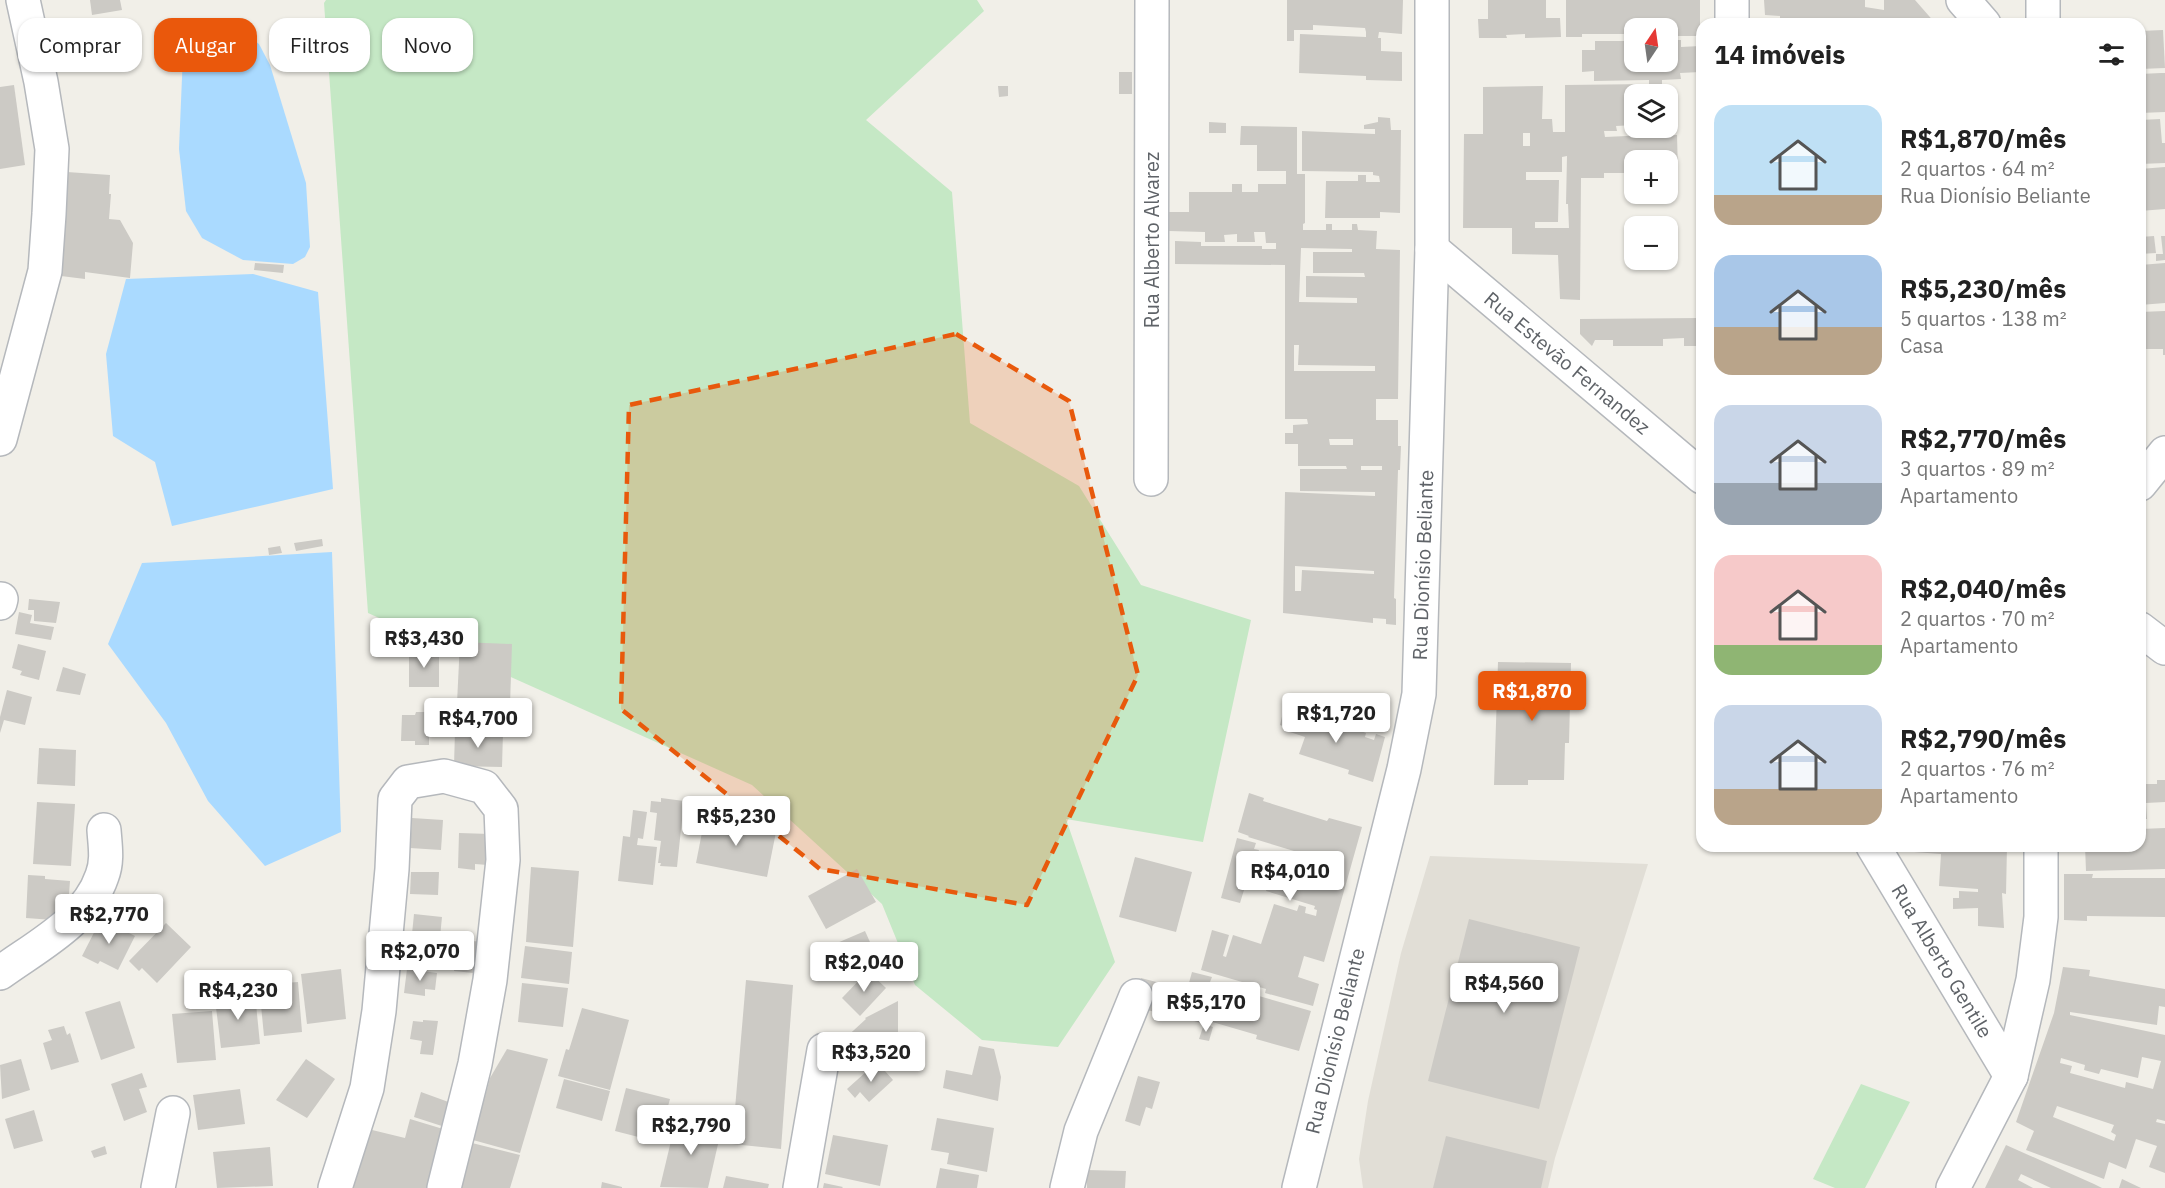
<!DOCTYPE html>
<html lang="pt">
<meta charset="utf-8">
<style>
body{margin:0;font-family:"IBM Plex Sans",sans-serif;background:#f6f6f6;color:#222;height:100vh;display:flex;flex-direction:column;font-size:22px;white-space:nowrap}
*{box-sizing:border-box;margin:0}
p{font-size:20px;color:#767676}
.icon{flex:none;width:33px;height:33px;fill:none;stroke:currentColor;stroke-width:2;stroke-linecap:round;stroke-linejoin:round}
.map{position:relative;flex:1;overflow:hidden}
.drawer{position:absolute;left:1696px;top:18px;width:450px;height:834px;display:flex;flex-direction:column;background:#fff;border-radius:18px;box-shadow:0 2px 4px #0004}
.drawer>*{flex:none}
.banner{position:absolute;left:18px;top:18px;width:570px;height:54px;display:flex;gap:12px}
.needle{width:39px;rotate:13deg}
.tools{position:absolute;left:1624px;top:18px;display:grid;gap:12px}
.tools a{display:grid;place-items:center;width:54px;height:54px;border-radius:12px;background:#fff;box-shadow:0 2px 4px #0004;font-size:30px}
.price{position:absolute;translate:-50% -51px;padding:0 14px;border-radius:6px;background:#fff;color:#222;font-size:20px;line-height:39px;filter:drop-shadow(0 2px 3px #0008)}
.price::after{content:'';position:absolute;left:50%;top:36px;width:18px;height:14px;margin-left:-9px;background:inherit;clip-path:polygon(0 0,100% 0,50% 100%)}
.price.selected{background:#ea580c;color:#fff}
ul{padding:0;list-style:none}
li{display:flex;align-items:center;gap:18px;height:150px;padding:0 18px}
li span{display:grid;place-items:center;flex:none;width:168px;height:120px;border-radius:18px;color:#555}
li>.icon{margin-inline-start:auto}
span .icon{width:72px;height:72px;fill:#fffc;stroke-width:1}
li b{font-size:26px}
h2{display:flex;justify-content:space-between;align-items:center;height:72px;padding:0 18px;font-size:26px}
.tag{padding:0 21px;border-radius:18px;background:#fff;box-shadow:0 2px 4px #0004;font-size:21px;line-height:54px}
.tag.selected{background:#ea580c;color:#fff}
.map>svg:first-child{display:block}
.education{fill:#e1ded6}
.green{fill:#c5e8c5}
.water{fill:#aadaff}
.building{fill:#cccac5;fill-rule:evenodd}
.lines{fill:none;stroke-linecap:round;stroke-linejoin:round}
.minor-casing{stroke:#b5b8bc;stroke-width:36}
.minor{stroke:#fff;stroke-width:33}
.marked{fill:#e8590c;fill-opacity:0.2;stroke:#e8590c;stroke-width:4.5;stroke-dasharray:12 8;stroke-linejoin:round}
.labels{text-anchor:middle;stroke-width:6;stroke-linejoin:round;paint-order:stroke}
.street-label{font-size:20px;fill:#5f6368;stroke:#fff}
</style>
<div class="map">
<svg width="2165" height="1188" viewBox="0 0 2165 1188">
<rect width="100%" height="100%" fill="#f1efe8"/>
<polygon class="education" points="1430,856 1648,864 1555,1158 1548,1188 1363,1188 1359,1159 1368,1101 1401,953"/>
<g class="green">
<polygon points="326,0 977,0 984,11 866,120 952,192 970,423 1079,486 1141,585 1251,620 1203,842 1066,819 1115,962 1058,1047 982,1040 915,985 882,904 752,785 368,613 324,3"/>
<polygon points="1861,1084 1910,1102 1865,1188 1835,1188 1813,1179"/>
</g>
<g class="water">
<polygon points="218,33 244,33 259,44 270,65 306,183 310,247 305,257 293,264 243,260 202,238 186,211 179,149 183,54 195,39"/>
<polygon points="253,274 318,292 333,489 172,526 155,462 113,436 106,354 126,279"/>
<polygon points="332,552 341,832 265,866 208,801 166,723 108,644 142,563"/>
</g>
<g class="building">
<polygon points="90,0 120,0 122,10 92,15"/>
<polygon points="1287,0 1403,0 1402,34 1379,32 1378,38 1381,38 1381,51 1402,52 1402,81 1366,80 1366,76 1299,73 1300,34 1366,37 1366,32 1365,28 1313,25 1313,30 1294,30 1294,41 1287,41"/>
<polygon points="1488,0 1546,0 1546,18 1560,18 1561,37 1525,38 1525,34 1506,35 1507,38 1479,38 1478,19 1488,19"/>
<polygon points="1566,0 1700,0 1700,36 1677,36 1677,33 1668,34 1668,28 1635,28 1635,34 1582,34 1582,37 1566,37"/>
<polygon points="1764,0 1865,0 1865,7 1884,10 1884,0 1915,0 1936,24 1877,24 1843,21 1843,24 1780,24 1780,16 1765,15"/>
<polygon points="2163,30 2165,68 2140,69 2140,31"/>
<path d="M1668,40H1681V47L1700,46V72L1680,73L1681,79L1662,80V84H1656V94H1635V125L1616,126L1617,131H1604L1605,137L1648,135V131L1658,130V136L1677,135L1678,172H1668V160H1635V173H1604V178H1581L1580,300L1560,299L1558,255L1512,254V228H1463L1464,134H1483V87L1543,86L1542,119H1552L1553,132H1565V85L1649,84V80L1594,81V71L1582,72V50H1595V41H1635V62H1668ZM1523,133H1530V146H1523ZM1567,156L1566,204H1568L1569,228H1535V222H1558L1559,180H1526V172H1562V157Z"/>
<rect x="1119" y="72" width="13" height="22"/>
<polygon points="2161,73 2165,73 2165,112 2140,113 2140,74"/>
<polygon points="14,85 25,165 0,169 0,87"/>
<polygon points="998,86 1008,86 1008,96 999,97"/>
<polygon points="1378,117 1390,118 1391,130 1401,130 1400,213 1380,212 1380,218 1325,218 1326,181 1358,181 1358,175 1366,175 1366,182 1380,182 1379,176 1373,175 1373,172 1302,171 1302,131 1375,134 1375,129 1364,129 1364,125 1378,122"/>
<polygon points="2160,119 2162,143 2165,143 2165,163 2140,164 2140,120"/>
<polygon points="1209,122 1226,123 1226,133 1209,133"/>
<path d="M1241,126L1297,127V174H1305V223L1303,224V230H1326V224H1332V230H1352V224H1357L1358,230L1377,231L1376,249L1400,250L1398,399H1376V420H1398V446H1401L1400,470H1398L1394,598L1396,599V625L1386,624V619L1373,618V623L1283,613L1285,492L1375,496V492L1300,491V469H1347L1346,466H1298V444H1285V433H1293V425L1308,424L1307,419H1285V265L1175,264V241L1201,242V246H1262V249H1276V243H1266L1265,232H1254L1255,242H1237V234L1224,235L1225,242H1205V232L1169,231V212H1189V192H1232V184H1242V192H1258V184H1286V171H1257V145H1240ZM1301,248L1352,249V252H1313V273H1364L1365,277L1306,276V297L1357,298V303L1299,302ZM1294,345H1299L1298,365L1375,366V371H1294ZM1329,439H1353V445H1330ZM1361,466H1382V470H1361ZM1295,566L1374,571V574L1302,570L1301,591H1295Z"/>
<polygon points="2165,167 2165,209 2140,211 2140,169"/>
<polygon points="67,172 110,175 109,194 111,194 109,219 120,220 133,243 130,278 85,272 85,279 61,276"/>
<polygon points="2154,236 2156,253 2140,254 2140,237"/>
<polygon points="2161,236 2165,236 2165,260 2156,261 2156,254 2163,254"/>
<polygon points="255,263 284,265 283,273 254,270"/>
<polygon points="2165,263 2165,303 2140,305 2140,265"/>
<polygon points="2165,311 2165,355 2163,355 2163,349 2140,349 2140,312"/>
<polygon points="1700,318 1700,346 1684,346 1684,338 1663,339 1663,346 1613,346 1613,340 1595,340 1592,346 1580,334 1580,319"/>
<polygon points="322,539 323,546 296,551 294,543"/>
<polygon points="280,546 282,553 269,555 268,548"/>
<polygon points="29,599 60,602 56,623 34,621 34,610 28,610"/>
<polygon points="19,612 32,615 30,623 54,627 51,640 15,634"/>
<polygon points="460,642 512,644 510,705 457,703"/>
<polygon points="18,644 46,651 39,680 20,675 22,671 12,668"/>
<rect x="409" y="651" width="30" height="36"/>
<polygon points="1498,662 1571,663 1569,743 1565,743 1564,780 1528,780 1528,785 1494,785"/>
<polygon points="63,667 86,674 80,695 56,691"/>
<polygon points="7,690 32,697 25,725 4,720 0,733 0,717"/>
<polygon points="1284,708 1350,727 1366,733 1365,737 1374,740 1376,734 1385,737 1373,782 1348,774 1349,770 1299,754 1305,737 1287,731 1288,728 1280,725"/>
<polygon points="416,712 429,712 429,745 415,745 415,741 401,741 402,715 415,715"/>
<polygon points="455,731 503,732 502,767 454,766"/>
<polygon points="39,748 76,750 75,786 37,784"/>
<polygon points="2157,780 2165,780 2165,802 2146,803 2147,819 2140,819 2140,784 2157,784"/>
<polygon points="1249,793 1264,798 1263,801 1327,821 1329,818 1362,827 1324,962 1304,956 1298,977 1319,984 1313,1006 1265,993 1266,989 1201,970 1212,930 1229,935 1223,956 1226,957 1233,935 1261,944 1274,904 1297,911 1299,905 1306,907 1305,913 1316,916 1317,910 1314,909 1315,906 1266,891 1277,855 1321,869 1323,863 1327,864 1327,861 1248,837 1249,836 1238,832"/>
<polygon points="661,798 684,801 677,867 660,866 661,863 658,863 661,841 654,840 657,813 650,812 651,801 661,802"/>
<polygon points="37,802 75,804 71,866 33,864"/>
<polygon points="633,810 647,812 643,839 638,838 637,845 657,847 653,885 618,881 623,836 630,837"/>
<polygon points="705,817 776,832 767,877 696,863"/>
<polygon points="412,818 443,820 441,850 410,848"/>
<polygon points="2165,828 2165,869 2086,871 2085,846 2140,846 2140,829"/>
<polygon points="459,833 490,834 488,865 475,864 475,870 458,868"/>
<polygon points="1237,838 1256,843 1254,849 1259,850 1247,890 1244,890 1240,903 1221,898"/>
<polygon points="1911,846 2007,846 2006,894 2002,893 2004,928 1978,926 1978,908 1953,909 1953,898 1959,898 1959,891 1978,892 1978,889 1939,886 1941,854 1914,852"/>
<polygon points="1135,857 1192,872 1176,932 1119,917"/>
<polygon points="531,867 579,871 573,947 526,942"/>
<polygon points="857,869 876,902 826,929 808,896"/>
<polygon points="411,872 439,872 438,895 410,894"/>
<polygon points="2064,874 2093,874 2092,878 2165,878 2165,917 2087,916 2087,921 2064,920"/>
<polygon points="28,875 45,876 45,879 70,881 67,921 26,918"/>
<polygon points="414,914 442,917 439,947 411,944"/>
<polygon points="101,919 135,936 118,970 100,961 98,964 82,956"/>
<polygon points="1469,919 1580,947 1539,1109 1428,1081"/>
<polygon points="166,923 191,947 157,983 142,968 139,971 129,961"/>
<polygon points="865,931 878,960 844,976 830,946"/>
<polygon points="457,940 486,942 483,974 454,971"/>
<polygon points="525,946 572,952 569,984 521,978"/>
<polygon points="411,950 440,952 438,965 410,962"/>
<path d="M2063,967L2090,970L2089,976L2165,989V1007L2159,1006L2157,1025L2070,1012V1015L2165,1035V1121L2157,1119L2156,1122L2165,1124V1173L2149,1167L2157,1146L2136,1139L2126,1169L2109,1162L2104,1179L2026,1150L2034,1131L2016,1122L2054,1013ZM2142,1057L2161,1061L2153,1089L2126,1082L2125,1088L2070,1073L2072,1066L2060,1063L2061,1058L2085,1065L2084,1070L2099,1074L2101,1069L2138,1078ZM2057,1106L2114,1125L2111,1132L2116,1135L2114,1141L2053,1117Z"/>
<polygon points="341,969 346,1019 307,1024 301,974"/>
<polygon points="407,969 437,973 435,990 425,989 425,996 404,993"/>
<polygon points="868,971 886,988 860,1016 842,998"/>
<polygon points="1192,972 1212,977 1210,982 1311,1011 1299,1051 1256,1039 1257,1035 1202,1019 1201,1023 1187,1019 1191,1006 1185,1004 1181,1018 1134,1007 1141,978 1187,990"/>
<polygon points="746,980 793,985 781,1149 732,1144"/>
<polygon points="298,982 302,1032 264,1036 259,985"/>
<polygon points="522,983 568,988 563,1027 518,1022"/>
<polygon points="255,994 260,1044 221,1048 215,999"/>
<polygon points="120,1001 135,1048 101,1060 85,1012"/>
<polygon points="898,1001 898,1032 863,1063 842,1041 866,1019 865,1018"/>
<polygon points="582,1008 629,1020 610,1090 558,1076 566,1049 569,1050"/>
<polygon points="212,1011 216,1060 177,1063 172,1014"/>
<polygon points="423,1020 438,1021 433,1055 420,1054 422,1041 410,1039 413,1021 423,1022"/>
<polygon points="1204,1024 1213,1027 1209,1041 1199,1039"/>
<polygon points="64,1026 67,1035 70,1033 79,1062 51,1070 43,1043 52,1040 48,1030"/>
<polygon points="979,1046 994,1049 1001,1077 998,1101 943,1088 946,1070 972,1075"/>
<polygon points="507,1049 548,1059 520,1153 473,1140 490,1078"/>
<polygon points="21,1059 30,1090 2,1099 0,1065"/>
<polygon points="306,1059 335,1079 307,1118 276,1100"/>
<polygon points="877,1062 893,1080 869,1102 860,1092 855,1098 847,1089"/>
<polygon points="142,1073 147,1087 139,1089 147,1112 124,1121 111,1084"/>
<polygon points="1138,1076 1160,1082 1152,1109 1146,1107 1140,1126 1125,1121"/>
<polygon points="564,1079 610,1091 602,1121 556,1108"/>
<polygon points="626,1088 670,1099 658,1142 615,1131"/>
<polygon points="240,1089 245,1124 198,1130 193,1095"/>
<polygon points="421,1092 454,1104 448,1128 414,1117"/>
<polygon points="34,1110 43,1141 14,1149 5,1119"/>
<polygon points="937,1118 994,1128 987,1172 947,1164 949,1153 931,1150"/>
<polygon points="410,1119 443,1129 435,1154 441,1155 431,1188 347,1188 368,1129 405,1138"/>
<polygon points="676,1120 721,1131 708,1188 660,1187"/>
<polygon points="833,1135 888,1145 880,1186 825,1174"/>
<polygon points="1446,1136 1547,1161 1541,1188 1433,1188"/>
<polygon points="472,1143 520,1155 510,1188 460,1188"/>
<polygon points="2006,1145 2094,1184 2102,1188 2051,1188 2021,1174 2018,1180 2033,1188 1985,1188"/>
<polygon points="105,1146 107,1154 94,1158 91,1151"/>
<polygon points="270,1147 273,1186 217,1188 213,1152"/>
<polygon points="940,1168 979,1175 977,1188 936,1188"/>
<polygon points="1087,1170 1126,1171 1125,1188 1087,1188"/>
<polygon points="726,1176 769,1184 768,1188 723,1188"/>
<polygon points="2122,1179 2141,1188 2119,1188"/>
<polygon points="602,1182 622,1187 622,1188 601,1188"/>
<polygon points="824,1183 843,1187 842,1188 823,1188"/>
</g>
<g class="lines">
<g class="minor-casing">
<g id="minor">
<polyline points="1963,0 1984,24"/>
<polyline points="2043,0 2043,24"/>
<polyline points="1732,24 1732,0"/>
<polyline points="1432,249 1702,477"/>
<polyline points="0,439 45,271 49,214 52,149 41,82 23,0"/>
<polyline points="1151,479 1152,0"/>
<polyline points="2140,484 2165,453"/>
<polyline points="0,603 1,599"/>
<polyline points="2140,629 2165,648"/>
<polyline points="1873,846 2011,1076"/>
<path d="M0,973C37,946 87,921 102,876C108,861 105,845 104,830"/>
<polyline points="158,1188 173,1113"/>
<polyline points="335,1188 367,1088 379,1011 392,869 395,799 408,782 444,776 484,787 501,809 503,860 490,980 475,1064 444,1188"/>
<polyline points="800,1188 824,1050"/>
<polyline points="1067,1188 1081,1131 1136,996"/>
<polyline points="1299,1188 1404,769 1419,694 1432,249 1432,0"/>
<polyline points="1953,1188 2011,1076 2033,980 2041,917 2041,846"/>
</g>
</g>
<use href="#minor" class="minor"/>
</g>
<path class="marked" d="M956,334L1069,401L1138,675L1027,905L820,869L621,709L629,405Z"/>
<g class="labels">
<g class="street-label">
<text transform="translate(1152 240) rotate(-90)" y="7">Rua Alberto Alvarez</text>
<text transform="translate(1567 363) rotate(40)" y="7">Rua Estevão Fernandez</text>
<text transform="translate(1423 565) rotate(-88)" y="7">Rua Dionísio Beliante</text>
<text transform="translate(1942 961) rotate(59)" y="7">Rua Alberto Gentile</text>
<text transform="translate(1335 1041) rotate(-76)" y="7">Rua Dionísio Beliante</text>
</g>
</g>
</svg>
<div class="tools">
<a><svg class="needle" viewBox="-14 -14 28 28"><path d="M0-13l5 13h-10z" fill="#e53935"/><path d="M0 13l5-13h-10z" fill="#767676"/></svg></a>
<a><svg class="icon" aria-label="layers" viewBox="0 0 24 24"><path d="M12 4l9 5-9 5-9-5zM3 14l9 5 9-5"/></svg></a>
<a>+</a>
<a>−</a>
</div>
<b class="price" style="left:424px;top:669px">R$3,430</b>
<b class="price selected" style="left:1532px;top:722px">R$1,870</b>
<b class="price" style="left:1336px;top:744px">R$1,720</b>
<b class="price" style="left:478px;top:749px">R$4,700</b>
<b class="price" style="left:736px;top:847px">R$5,230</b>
<b class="price" style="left:1290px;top:902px">R$4,010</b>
<b class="price" style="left:109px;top:945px">R$2,770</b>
<b class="price" style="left:420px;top:982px">R$2,070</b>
<b class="price" style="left:864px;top:993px">R$2,040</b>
<b class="price" style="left:1504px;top:1014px">R$4,560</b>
<b class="price" style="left:238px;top:1021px">R$4,230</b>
<b class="price" style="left:1206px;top:1033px">R$5,170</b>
<b class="price" style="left:871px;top:1083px">R$3,520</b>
<b class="price" style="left:691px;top:1156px">R$2,790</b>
<div class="banner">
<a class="tag">Comprar</a>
<a class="tag selected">Alugar</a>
<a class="tag">Filtros</a>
<a class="tag">Novo</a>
</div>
<section class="drawer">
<h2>14 imóveis<svg class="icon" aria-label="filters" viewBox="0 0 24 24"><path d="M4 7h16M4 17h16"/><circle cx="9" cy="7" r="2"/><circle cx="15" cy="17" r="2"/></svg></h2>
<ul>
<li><span style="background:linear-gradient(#bfe0f5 75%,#b9a48a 0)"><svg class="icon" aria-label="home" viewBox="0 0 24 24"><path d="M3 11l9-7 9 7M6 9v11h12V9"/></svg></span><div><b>R$1,870/mês</b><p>2 quartos · 64 m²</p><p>Rua Dionísio Beliante</p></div></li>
<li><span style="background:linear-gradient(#a9c7e8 60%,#b9a48a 0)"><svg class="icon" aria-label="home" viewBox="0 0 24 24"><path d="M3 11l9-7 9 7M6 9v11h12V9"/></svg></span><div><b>R$5,230/mês</b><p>5 quartos · 138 m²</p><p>Casa</p></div></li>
<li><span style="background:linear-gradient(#c9d6e8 65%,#9aa5b1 0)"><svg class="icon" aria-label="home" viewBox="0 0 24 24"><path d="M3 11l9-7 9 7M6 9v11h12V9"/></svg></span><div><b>R$2,770/mês</b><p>3 quartos · 89 m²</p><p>Apartamento</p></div></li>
<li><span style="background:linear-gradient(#f6c9c9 75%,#8fb573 0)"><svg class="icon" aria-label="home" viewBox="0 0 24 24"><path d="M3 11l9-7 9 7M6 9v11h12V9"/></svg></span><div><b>R$2,040/mês</b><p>2 quartos · 70 m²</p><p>Apartamento</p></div></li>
<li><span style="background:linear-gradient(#c9d6e8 70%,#b9a48a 0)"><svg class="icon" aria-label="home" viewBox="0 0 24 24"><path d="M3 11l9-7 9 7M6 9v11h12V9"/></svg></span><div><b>R$2,790/mês</b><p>2 quartos · 76 m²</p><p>Apartamento</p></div></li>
</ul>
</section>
</div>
